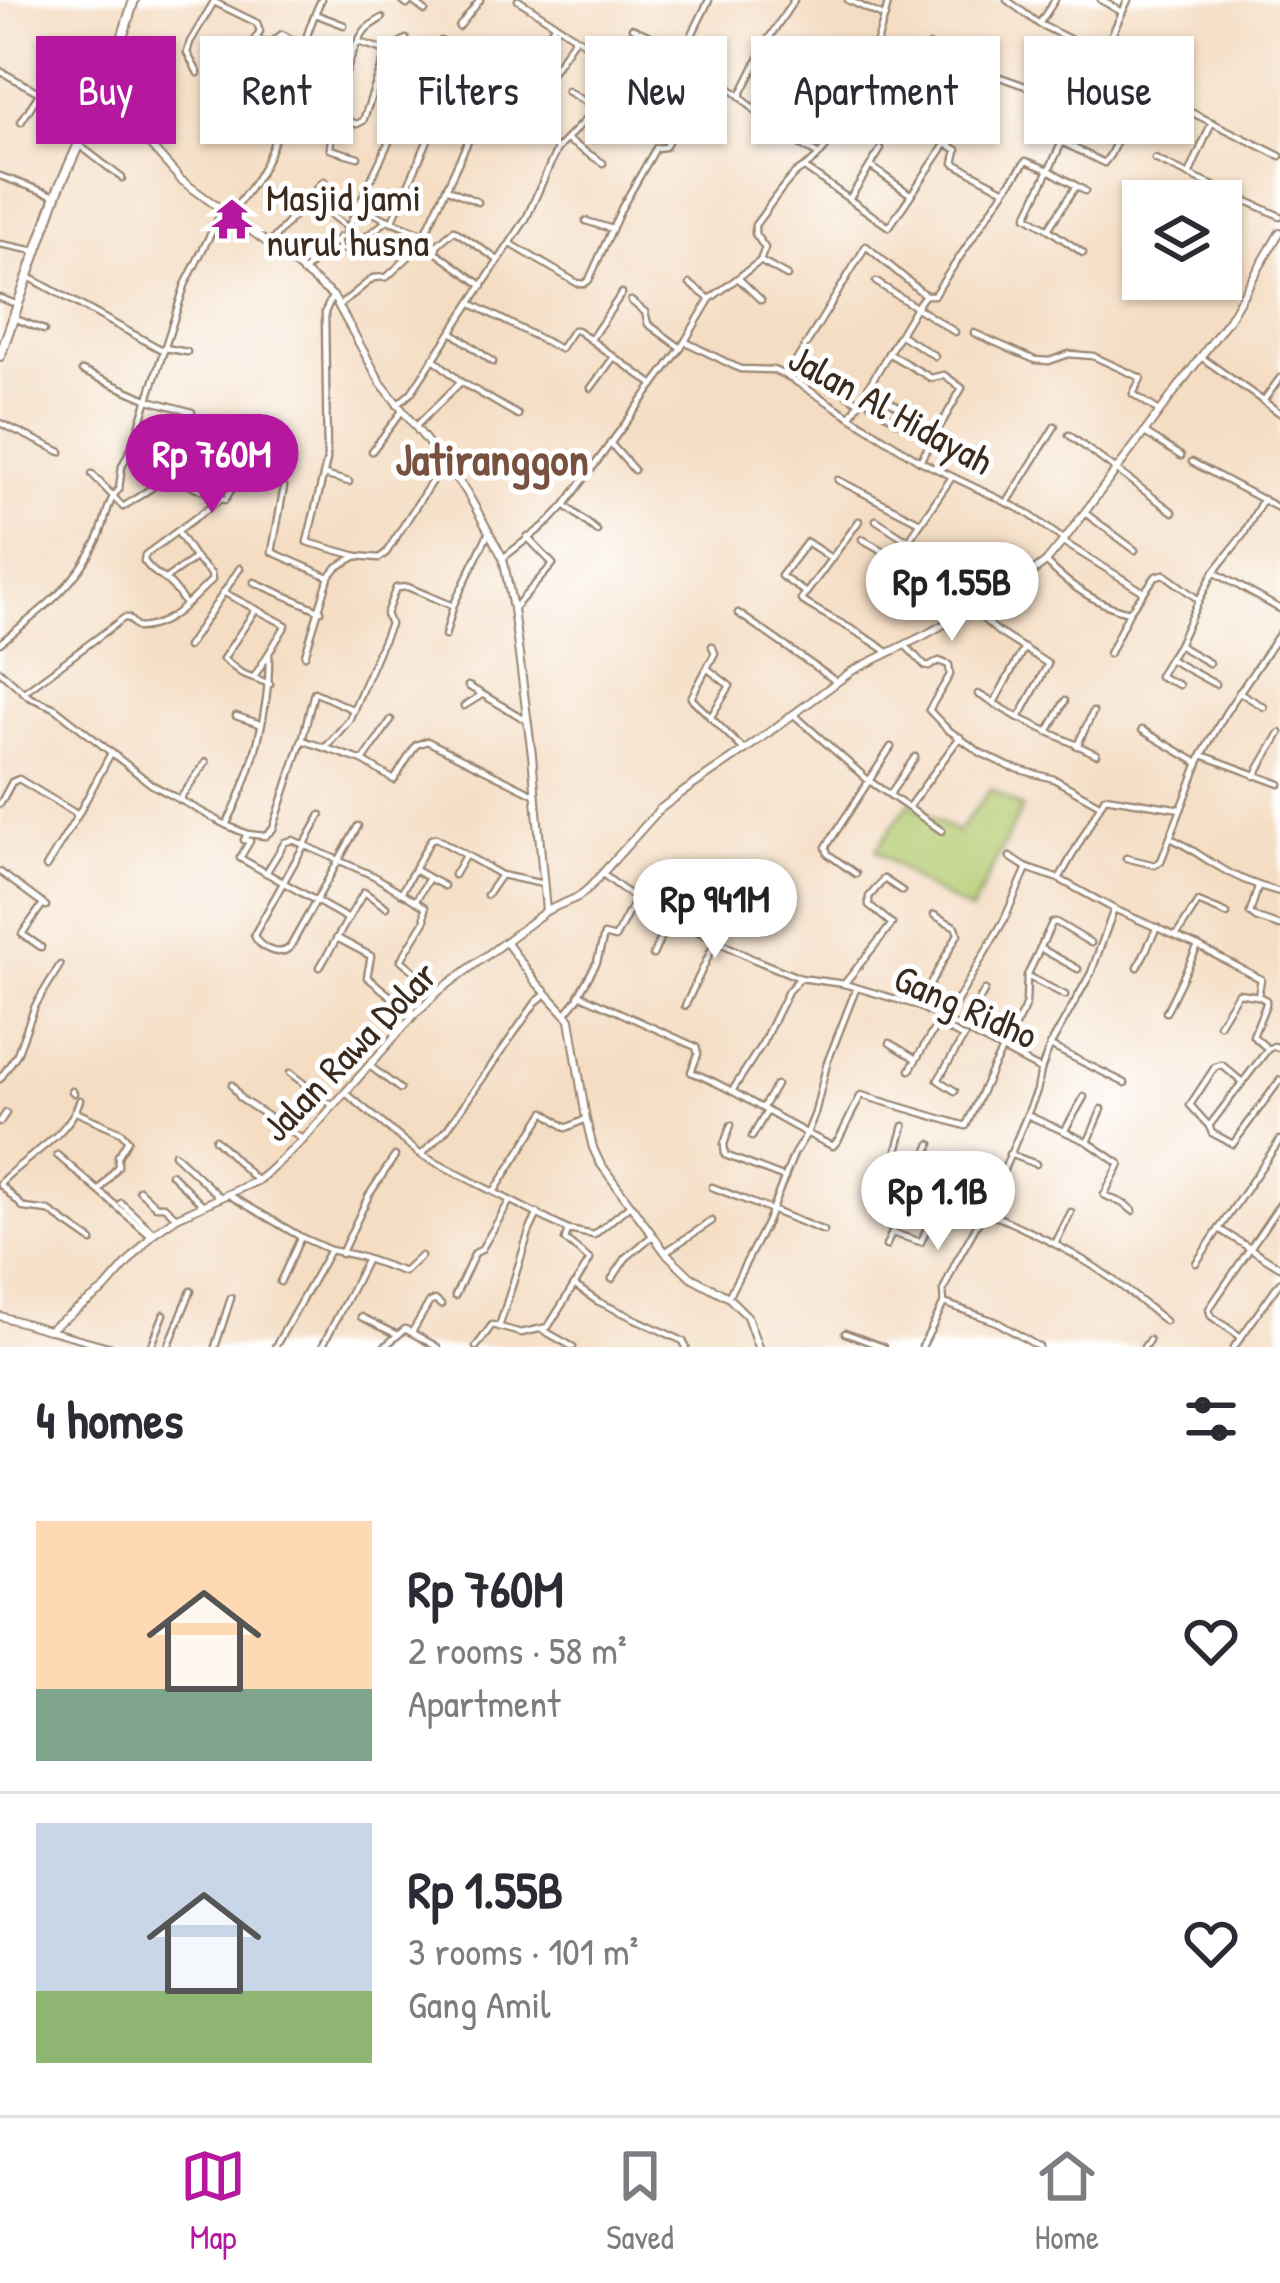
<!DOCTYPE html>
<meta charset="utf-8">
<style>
body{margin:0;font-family:"Patrick Hand",sans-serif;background:#f2f2f3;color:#2b2b33;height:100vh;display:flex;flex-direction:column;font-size:45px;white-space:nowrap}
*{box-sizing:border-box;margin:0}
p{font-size:39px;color:#7c7c81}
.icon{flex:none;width:66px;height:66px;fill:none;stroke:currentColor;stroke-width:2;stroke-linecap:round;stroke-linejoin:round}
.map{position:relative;height:1347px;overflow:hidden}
.sheet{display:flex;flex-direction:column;background:#fff;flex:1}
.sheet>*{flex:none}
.hud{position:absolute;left:36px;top:36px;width:1209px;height:108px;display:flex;gap:24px}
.controls{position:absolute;left:1122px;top:180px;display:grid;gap:24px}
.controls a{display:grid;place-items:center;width:120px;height:120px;border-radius:0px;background:#fff;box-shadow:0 3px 9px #0004;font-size:60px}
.price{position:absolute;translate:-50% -102px;padding:0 27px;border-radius:42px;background:#fff;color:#222;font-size:39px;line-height:78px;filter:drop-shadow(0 3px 6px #0008)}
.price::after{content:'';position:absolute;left:50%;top:72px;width:36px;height:27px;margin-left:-18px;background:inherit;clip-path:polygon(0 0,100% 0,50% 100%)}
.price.active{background:#b5179e;color:#fff}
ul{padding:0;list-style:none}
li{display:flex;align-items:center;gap:36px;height:300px;padding:0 36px}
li+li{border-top:3px solid #e1e1e2}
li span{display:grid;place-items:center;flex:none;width:336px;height:240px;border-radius:0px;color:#555}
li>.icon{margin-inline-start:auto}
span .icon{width:144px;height:144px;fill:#fffc;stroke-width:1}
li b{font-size:51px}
h2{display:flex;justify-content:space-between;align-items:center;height:144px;padding:0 36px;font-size:51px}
.pill{padding:0 42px;border-radius:0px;background:#fff;box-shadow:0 3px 9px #0004;font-size:42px;line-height:108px}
.pill.active{background:#b5179e;color:#fff}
.tabs{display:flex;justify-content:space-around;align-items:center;height:168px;border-top:3px solid #e1e1e2;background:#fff;font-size:33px;color:#7c7c81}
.tabs a{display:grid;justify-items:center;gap:6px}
.tabs .active{color:#b5179e}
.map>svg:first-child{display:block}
.green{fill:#b4cb70;stroke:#787a47;stroke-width:3}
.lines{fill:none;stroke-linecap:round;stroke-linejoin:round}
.minor-casing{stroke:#988470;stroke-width:9}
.tertiary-casing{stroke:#988470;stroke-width:10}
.secondary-casing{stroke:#988470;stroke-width:12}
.minor{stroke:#fff;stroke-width:4.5}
.tertiary{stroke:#fff;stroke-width:6}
.secondary{stroke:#fff;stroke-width:8}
.labels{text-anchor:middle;stroke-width:10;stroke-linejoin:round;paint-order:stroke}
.poi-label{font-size:39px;fill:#3b2a1e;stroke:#fff;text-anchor:start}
.street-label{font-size:39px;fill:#3b2a1e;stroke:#fff}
.quarter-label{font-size:45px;font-weight:bold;fill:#785140;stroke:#fff}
</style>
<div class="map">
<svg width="1280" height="1347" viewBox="0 0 1280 1347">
<rect width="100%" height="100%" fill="#fff"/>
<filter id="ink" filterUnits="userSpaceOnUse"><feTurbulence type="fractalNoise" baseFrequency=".00833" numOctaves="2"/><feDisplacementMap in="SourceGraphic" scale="24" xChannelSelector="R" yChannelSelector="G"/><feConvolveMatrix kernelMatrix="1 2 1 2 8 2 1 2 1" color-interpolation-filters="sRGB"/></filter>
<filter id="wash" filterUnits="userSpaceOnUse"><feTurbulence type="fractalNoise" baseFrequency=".004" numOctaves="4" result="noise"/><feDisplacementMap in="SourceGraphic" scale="48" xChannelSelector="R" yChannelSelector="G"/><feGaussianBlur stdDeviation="2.7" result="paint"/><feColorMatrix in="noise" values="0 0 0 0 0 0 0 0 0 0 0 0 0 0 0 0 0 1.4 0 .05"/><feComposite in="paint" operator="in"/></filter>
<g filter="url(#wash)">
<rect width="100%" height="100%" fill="#f4ddc3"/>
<polygon class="green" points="991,789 1022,808 971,912 919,883 876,850 909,803 957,833"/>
</g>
<g filter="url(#ink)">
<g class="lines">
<g class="minor-casing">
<g id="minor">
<polyline points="401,0 407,5 411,0"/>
<polyline points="411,0 425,11"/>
<polyline points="709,0 683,53 740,96 774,129 817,154"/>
<polyline points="848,0 885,17"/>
<polyline points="1007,0 1039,24 1084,46 1099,61 1142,88 1280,156"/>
<polyline points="1101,0 1122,12"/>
<polyline points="214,2 257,23 260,31 251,45"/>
<polyline points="315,14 344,25"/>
<polyline points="1039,24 1055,0"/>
<polyline points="459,27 480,0"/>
<polyline points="632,28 682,50"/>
<polyline points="256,39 271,43 282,34 302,45"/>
<polyline points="359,42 387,51"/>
<polyline points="930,46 972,67 1059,98 1077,109 1123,128"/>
<polyline points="67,47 110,70"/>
<polyline points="95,48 117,57"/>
<polyline points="387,54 405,76 461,109 488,75"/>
<polyline points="0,71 89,120"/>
<polyline points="611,72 643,88 647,86 653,71 627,59 616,77"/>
<path d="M866,72C887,84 902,99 923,112L918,127"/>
<polyline points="198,73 187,53 190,42 215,0"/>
<polyline points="413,77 441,41 496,82"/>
<polyline points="520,80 555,24"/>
<polyline points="543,85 575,38"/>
<polyline points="567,91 630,128"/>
<polyline points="437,94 463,57"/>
<polyline points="740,96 769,38 794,0"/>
<polyline points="1161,97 1186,43"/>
<polyline points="953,107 971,69"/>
<polyline points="673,113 698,63"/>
<polyline points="282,114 332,131"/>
<polyline points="336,117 357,124 363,121 387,51 406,39"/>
<polyline points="21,122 39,94"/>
<polyline points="1212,122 1189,175 1280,216"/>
<polyline points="567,140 603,163"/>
<polyline points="1062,142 1104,163 1110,155 1142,88"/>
<polyline points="79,145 122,178"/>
<path d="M358,157L330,149C332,120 348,50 366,29C369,26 379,20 382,18"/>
<polyline points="1155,159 1189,175"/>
<polyline points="870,166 910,194"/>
<polyline points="806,169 889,227 947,142"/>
<polyline points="0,176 56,196"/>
<polyline points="1076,186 1048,229 1027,216 1049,170 1085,191"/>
<polyline points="446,188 478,202"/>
<polyline points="1005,190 1026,161 1049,170 1128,0"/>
<polyline points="850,198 881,149"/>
<polyline points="360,207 388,220"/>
<polyline points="324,210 348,228"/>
<path d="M229,216C244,196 261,176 270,152C291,103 298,49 321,0"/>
<polyline points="586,221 612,229"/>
<polyline points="392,222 438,117"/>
<polyline points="1048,229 1083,253"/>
<polyline points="337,240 339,249 348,250 388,220 425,234 470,137 470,132 412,102 407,104 344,236"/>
<polyline points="0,244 36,251"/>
<polyline points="269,244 324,181"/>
<polyline points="511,244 577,283 584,284 589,280 622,207 656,148 665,147 676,126 687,127 713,75"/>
<polyline points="281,254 292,247 310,266"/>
<polyline points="760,261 787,276"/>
<polyline points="302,273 340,237 349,237 351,246"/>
<polyline points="27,276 164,351"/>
<polyline points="739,279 761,300"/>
<polyline points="876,282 955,332"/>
<polyline points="690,284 710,299"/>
<polyline points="483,286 436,252 437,245 454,230 498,260"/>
<polyline points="0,298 16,304"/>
<polyline points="331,299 325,312 327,460 307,542 357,556 379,558 386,553 444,462"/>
<polyline points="631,301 645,312 648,324 681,348"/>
<polyline points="472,304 560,349 573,330 577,330 614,357"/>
<polyline points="340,305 373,278 387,277 419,247"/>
<polyline points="16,319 44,330"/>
<polyline points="452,332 493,362"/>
<polyline points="974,333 1035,360 1049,361 1069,354 1093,356 1141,378 1133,394 1159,411"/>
<polyline points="901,335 935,356"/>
<polyline points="591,339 622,293"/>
<polyline points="686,342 740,369 773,370 787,376 920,461 1026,512 1064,540"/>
<polyline points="165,348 187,352"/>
<polyline points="888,353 931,378 944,375 962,388 920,461"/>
<polyline points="1201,357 1280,413"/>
<polyline points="433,358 461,382 518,415"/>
<polyline points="797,360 813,373"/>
<polyline points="82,371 149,400 192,412"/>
<polyline points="787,376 866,246 925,295"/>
<polyline points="828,382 860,403"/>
<polyline points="591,388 614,357 654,385"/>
<polyline points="869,389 908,412"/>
<polyline points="863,398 900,423"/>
<polyline points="1264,400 1280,378"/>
<polyline points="397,405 411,393 526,219 557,149 585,120 611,72 612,63 607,57 518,0"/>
<polyline points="851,416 916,307 925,295 934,295 1005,190 954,163 957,150 918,127 912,133 883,118"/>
<polyline points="0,423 61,452"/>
<polyline points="416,426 459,384"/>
<polyline points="1145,433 1181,456"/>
<polyline points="1069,435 1173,512"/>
<polyline points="610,443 634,470"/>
<polyline points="372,451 402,411"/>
<polyline points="1192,462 1280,509"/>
<polyline points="92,474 123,507 165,479 181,481 225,500 236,482"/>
<polyline points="324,475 349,482"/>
<polyline points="838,480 920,522"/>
<polyline points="284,487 272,552 329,577"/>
<polyline points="1007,503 1055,426"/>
<polyline points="565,505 597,531"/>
<polyline points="1085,513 1135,550"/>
<polyline points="876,520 929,554 924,570 925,576 956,602 965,614"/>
<path d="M859,521L801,600C829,619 861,631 889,653"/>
<polyline points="862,539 892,556 906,538"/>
<polyline points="909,540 952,477"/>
<polyline points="1063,542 1144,592"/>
<path d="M503,558L549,522L565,505L681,348L710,299L760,261L765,248L755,234V225C768,209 781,186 796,173C804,167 813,163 819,155C857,114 875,53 889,0"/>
<path d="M1048,564C1070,586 1098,605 1129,612"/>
<polyline points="1214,572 1280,609"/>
<polyline points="165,579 195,558 179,534"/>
<polyline points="254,582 321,611"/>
<polyline points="223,592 286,625 254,677"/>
<polyline points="806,593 781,576 807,542 831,558"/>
<polyline points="1199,600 1178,645 1169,659 1215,684"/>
<path d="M185,604C180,597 176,589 169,583C158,573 155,576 144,561L145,555L222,498"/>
<polyline points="514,608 553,564 527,537"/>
<polyline points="256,609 223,659 241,673 270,684"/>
<polyline points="972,609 998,632 1048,664 1019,718"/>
<polyline points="738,613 837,682"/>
<polyline points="445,636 453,607"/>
<path d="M0,643C40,611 74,588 97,541C106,524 106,502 119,489L122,466L134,442L185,285L222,211"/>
<polyline points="905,645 925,666 929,667 939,661 949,665 950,675 929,710 947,729 981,753 1010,767 1054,779 1099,804"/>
<polyline points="1178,645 1209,663"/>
<polyline points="712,646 715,653 691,698 743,749"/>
<polyline points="187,647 240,568"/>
<polyline points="1109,654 1129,612 1156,576 1164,574 1199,600 1214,572 1243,535 1263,499"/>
<polyline points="305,655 329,577 337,567 357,556"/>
<polyline points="1169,659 1159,676 1179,685"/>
<polyline points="708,669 730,686 710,718"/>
<polyline points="0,671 29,697 55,708 151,784 226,825 247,834 265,836 273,829 302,740 363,761 394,780 416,745 427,741 536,795"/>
<polyline points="468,686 528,721"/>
<path d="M24,692L124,618H128L138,628C170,627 189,601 212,580L211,574L195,558"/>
<polyline points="1239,692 1264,707"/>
<polyline points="978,694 1019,718 1096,754"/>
<polyline points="995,701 1024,648"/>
<polyline points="464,706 480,696"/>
<polyline points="793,714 868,780 942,831"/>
<polyline points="236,716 260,724"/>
<polyline points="1142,730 1198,763"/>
<polyline points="1048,732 1065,701"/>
<polyline points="303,737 314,692 354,710"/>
<polyline points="1077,746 1093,712"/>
<polyline points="326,747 349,720 390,624 386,614 396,588 408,587 453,606 489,532"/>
<polyline points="1202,755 1226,712 1280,633"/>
<polyline points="363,761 391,720"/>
<polyline points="1255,776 1280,733"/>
<polyline points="890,794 915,757"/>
<polyline points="179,800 206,762"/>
<polyline points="0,804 12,782 19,779 78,815"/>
<polyline points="910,805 960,737"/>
<path d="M321,815L254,935C259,948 279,958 290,947L358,826"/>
<path d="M226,825C252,777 270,709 269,654"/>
<polyline points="247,834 244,840 250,841 240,858 348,919 337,938 371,956 367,977 414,1015"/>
<path d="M1170,838C1187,845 1198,855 1214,864C1234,877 1257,886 1280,892"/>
<polyline points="1010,857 1027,868 1059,879 1105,797 1181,809"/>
<polyline points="1126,858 1155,865 1161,861 1202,755 1280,784"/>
<polyline points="46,867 78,815 111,753"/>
<polyline points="415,870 429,878 416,900"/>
<polyline points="0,872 46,906"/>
<polyline points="266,873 285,842 293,840 374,876 425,907 425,921 401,960 439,991"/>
<polyline points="856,874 828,854 826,847 891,747"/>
<polyline points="454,875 465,856"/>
<polyline points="604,875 639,902 753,959 800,978 844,984 916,1005 1041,1070 1037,1091 992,1198 955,1264 943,1291 944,1303 922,1347"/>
<polyline points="429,878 444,886"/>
<polyline points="1059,879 1114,909 1198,946 1166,1012"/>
<polyline points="1258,887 1250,913 1256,918 1280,926"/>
<polyline points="401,893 431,839 436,838 501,875 543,884"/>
<polyline points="487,895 501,875"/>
<polyline points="348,919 364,892 386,907"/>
<polyline points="1176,936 1198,902 1227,914"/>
<polyline points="1198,946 1261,979 1258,996 1266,1000 1266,1004 1253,1036 1268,1049"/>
<polyline points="41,947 22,934 43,904"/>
<polyline points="1040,948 1078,969"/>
<polyline points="653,955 670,916"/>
<polyline points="320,967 337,938"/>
<polyline points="1138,967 1157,927"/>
<polyline points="1027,976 1065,995"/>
<polyline points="844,984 892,924 869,905 869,897 884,879 902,891"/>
<polyline points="578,996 597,962 604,935 615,938 635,900"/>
<polyline points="685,1006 716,940"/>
<polyline points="918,1006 958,934 956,927 934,915"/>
<path d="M566,1013L581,995L696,1047L698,1054L691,1072C741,1091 783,1125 833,1146L839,1139L861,1095L966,1126L992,1069L1023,1011L1026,1003L1027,976L1052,923L1056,922L1091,943"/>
<polyline points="946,1020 1004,920 1027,868"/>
<polyline points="1219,1024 1238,993 1258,996"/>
<polyline points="963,1029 985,990"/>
<polyline points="890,1043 916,1059"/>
<polyline points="1050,1046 1125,1083"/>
<polyline points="371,1067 400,1089"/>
<polyline points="910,1070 937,1024 964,1038"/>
<polyline points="1041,1070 1050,1046 1091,973 1114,909"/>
<polyline points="290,1073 333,1106"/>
<polyline points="0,1079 17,1054 35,1006 60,965"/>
<polyline points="1242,1082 1222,1065 1215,1067 1190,1105 1209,1126 1212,1133 1233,1144 1280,1080"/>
<polyline points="232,1085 241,1099 302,1139"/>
<polyline points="72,1091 74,1093"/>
<polyline points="732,1091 762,1044 788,991 800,978"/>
<polyline points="955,1091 938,1080 964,1037"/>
<polyline points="347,1094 421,1155 568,1230 594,1235 631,1204"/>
<polyline points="763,1107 776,1085"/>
<polyline points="76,1112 121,1132 128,1140 118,1156 118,1166 100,1190"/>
<polyline points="1027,1115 1088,1142 1102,1109"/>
<polyline points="0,1122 6,1113"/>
<polyline points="731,1125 724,1144 725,1155 785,1178"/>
<path d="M904,1126L893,1165V1174C960,1201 1028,1226 1090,1264C1116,1280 1141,1302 1165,1321"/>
<polyline points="1209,1126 1268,1049 1274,1046 1280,1048"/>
<polyline points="1065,1130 1084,1097"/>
<polyline points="752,1137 767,1111"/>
<polyline points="215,1139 257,1181"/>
<polyline points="1280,1140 1219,1229 1280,1267"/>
<polyline points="1088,1142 1120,1164 1104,1195 1126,1205 1133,1211"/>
<polyline points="174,1154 221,1198"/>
<polyline points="1009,1154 1036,1164"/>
<polyline points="57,1155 151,1236"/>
<polyline points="421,1155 447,1129 536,1002 546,994"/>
<polyline points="171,1174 202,1204"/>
<path d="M0,1183C27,1155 67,1138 80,1100"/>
<polyline points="0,1184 24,1208 49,1211 92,1241"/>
<polyline points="712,1187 824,1231"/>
<polyline points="139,1190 156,1206 164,1206 176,1217"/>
<polyline points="494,1192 545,1112 566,1128 586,1119"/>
<polyline points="229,1195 301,1237 330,1250 358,1256 404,1272 421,1256"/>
<polyline points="121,1203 154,1233"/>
<polyline points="892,1233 921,1242 942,1193"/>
<polyline points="1055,1244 1071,1212"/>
<polyline points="886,1246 931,1144"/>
<polyline points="665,1252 712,1221"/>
<polyline points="341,1254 369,1195 395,1156"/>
<polyline points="1196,1263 1219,1229"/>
<polyline points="612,1279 626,1258 652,1236"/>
<polyline points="280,1282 301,1237"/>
<polyline points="574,1285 597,1301 683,1341 686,1347"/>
<polyline points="455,1296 475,1253 481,1250 509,1202"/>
<polyline points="728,1297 766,1224 794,1154 807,1133 815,1113 827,1063 856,989"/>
<polyline points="944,1303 997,1322 1039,1347"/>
<polyline points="361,1317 398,1335"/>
<polyline points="499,1327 529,1232 538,1213"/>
<polyline points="541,1329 573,1347"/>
<polyline points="48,1330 111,1347"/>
<polyline points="412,1332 429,1303 435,1300 441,1305"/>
<polyline points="845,1333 883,1347"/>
<polyline points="1241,1337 1211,1316 1209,1309 1280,1204"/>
<polyline points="151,1347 164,1314"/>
<polyline points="168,1347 191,1291"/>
<polyline points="215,1347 231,1298"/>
<polyline points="275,1347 330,1250"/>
<polyline points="322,1347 366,1261"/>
<polyline points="384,1347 405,1329 437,1347"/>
<polyline points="476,1347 492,1325 521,1333 548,1327 590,1260 565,1240 568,1230"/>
<polyline points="1144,1347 1149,1340"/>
<polyline points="1234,1347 1280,1282"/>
</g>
</g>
<g class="tertiary-casing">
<g id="tertiary">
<polyline points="100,95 118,109 181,180 269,244 333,296 381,383 466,491 489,532 503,558 513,609 532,755 546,911"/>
<polyline points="506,942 535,981 570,1019 586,1119 593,1148 600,1163 665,1252 691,1277 728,1297 747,1316 758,1347"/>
<polyline points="0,1316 48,1330 104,1290 154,1233 177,1217 257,1181 267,1173 303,1140 414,1015 439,991 546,911 578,897 590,887 660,809 683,792 745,750 852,671 925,635 1024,579 1046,562 1064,540 1229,319 1280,232"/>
</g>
</g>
<g class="secondary-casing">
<polyline id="secondary" points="0,356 58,190 112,71 134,0"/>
</g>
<use href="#minor" class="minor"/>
<use href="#tertiary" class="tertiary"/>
<use href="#secondary" class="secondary"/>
</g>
</g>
<defs>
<g id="temple-bare" transform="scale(3.24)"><path d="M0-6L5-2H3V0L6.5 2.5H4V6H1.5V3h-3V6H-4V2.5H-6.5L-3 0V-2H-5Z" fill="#b5179e" stroke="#fff" stroke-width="2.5" paint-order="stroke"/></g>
</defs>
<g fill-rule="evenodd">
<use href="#temple-bare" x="232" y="219"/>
</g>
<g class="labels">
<g class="poi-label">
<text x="266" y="211">Masjid jami<tspan x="266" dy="45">nurul husna</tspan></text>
</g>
<g class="street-label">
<text transform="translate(891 409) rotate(29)" y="14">Jalan Al Hidayah</text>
<text transform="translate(966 1006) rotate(24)" y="14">Gang Ridho</text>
<text transform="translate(349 1051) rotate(-46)" y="14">Jalan Rawa Dolar</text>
</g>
<g class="quarter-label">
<text x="492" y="475">Jatiranggon</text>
</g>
</g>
</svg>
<div class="controls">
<a><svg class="icon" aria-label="layers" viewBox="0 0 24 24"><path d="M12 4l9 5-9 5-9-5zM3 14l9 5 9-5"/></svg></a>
</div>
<b class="price active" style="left:212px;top:516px">Rp 760M</b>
<b class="price" style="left:952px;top:644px">Rp 1.55B</b>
<b class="price" style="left:715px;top:961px">Rp 941M</b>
<b class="price" style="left:938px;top:1253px">Rp 1.1B</b>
<div class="hud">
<a class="pill active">Buy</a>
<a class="pill">Rent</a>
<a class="pill">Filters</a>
<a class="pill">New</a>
<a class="pill">Apartment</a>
<a class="pill">House</a>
</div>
</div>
<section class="sheet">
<h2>4 homes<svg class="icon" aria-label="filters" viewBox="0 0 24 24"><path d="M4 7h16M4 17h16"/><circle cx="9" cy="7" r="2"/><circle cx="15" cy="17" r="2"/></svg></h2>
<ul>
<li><span style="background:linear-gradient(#ffd9b3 70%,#7fa58c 0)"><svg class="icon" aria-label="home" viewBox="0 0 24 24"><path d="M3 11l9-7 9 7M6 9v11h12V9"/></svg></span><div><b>Rp 760M</b><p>2 rooms · 58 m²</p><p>Apartment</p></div><svg class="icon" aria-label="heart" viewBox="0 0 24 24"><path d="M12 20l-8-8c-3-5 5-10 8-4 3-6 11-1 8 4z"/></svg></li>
<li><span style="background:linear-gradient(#c9d6e8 70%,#8fb573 0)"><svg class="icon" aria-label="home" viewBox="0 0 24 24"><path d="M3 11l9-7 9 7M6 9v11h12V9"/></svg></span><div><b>Rp 1.55B</b><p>3 rooms · 101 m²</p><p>Gang Amil</p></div><svg class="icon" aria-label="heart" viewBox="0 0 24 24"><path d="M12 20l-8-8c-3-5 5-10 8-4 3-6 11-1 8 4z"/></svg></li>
</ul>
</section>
<nav class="tabs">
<a class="active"><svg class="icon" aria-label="map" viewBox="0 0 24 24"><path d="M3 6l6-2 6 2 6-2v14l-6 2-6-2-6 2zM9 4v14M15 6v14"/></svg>Map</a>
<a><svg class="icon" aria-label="saved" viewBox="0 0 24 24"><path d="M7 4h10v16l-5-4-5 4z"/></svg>Saved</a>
<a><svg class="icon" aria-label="home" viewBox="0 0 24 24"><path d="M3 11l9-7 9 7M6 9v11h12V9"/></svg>Home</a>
</nav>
